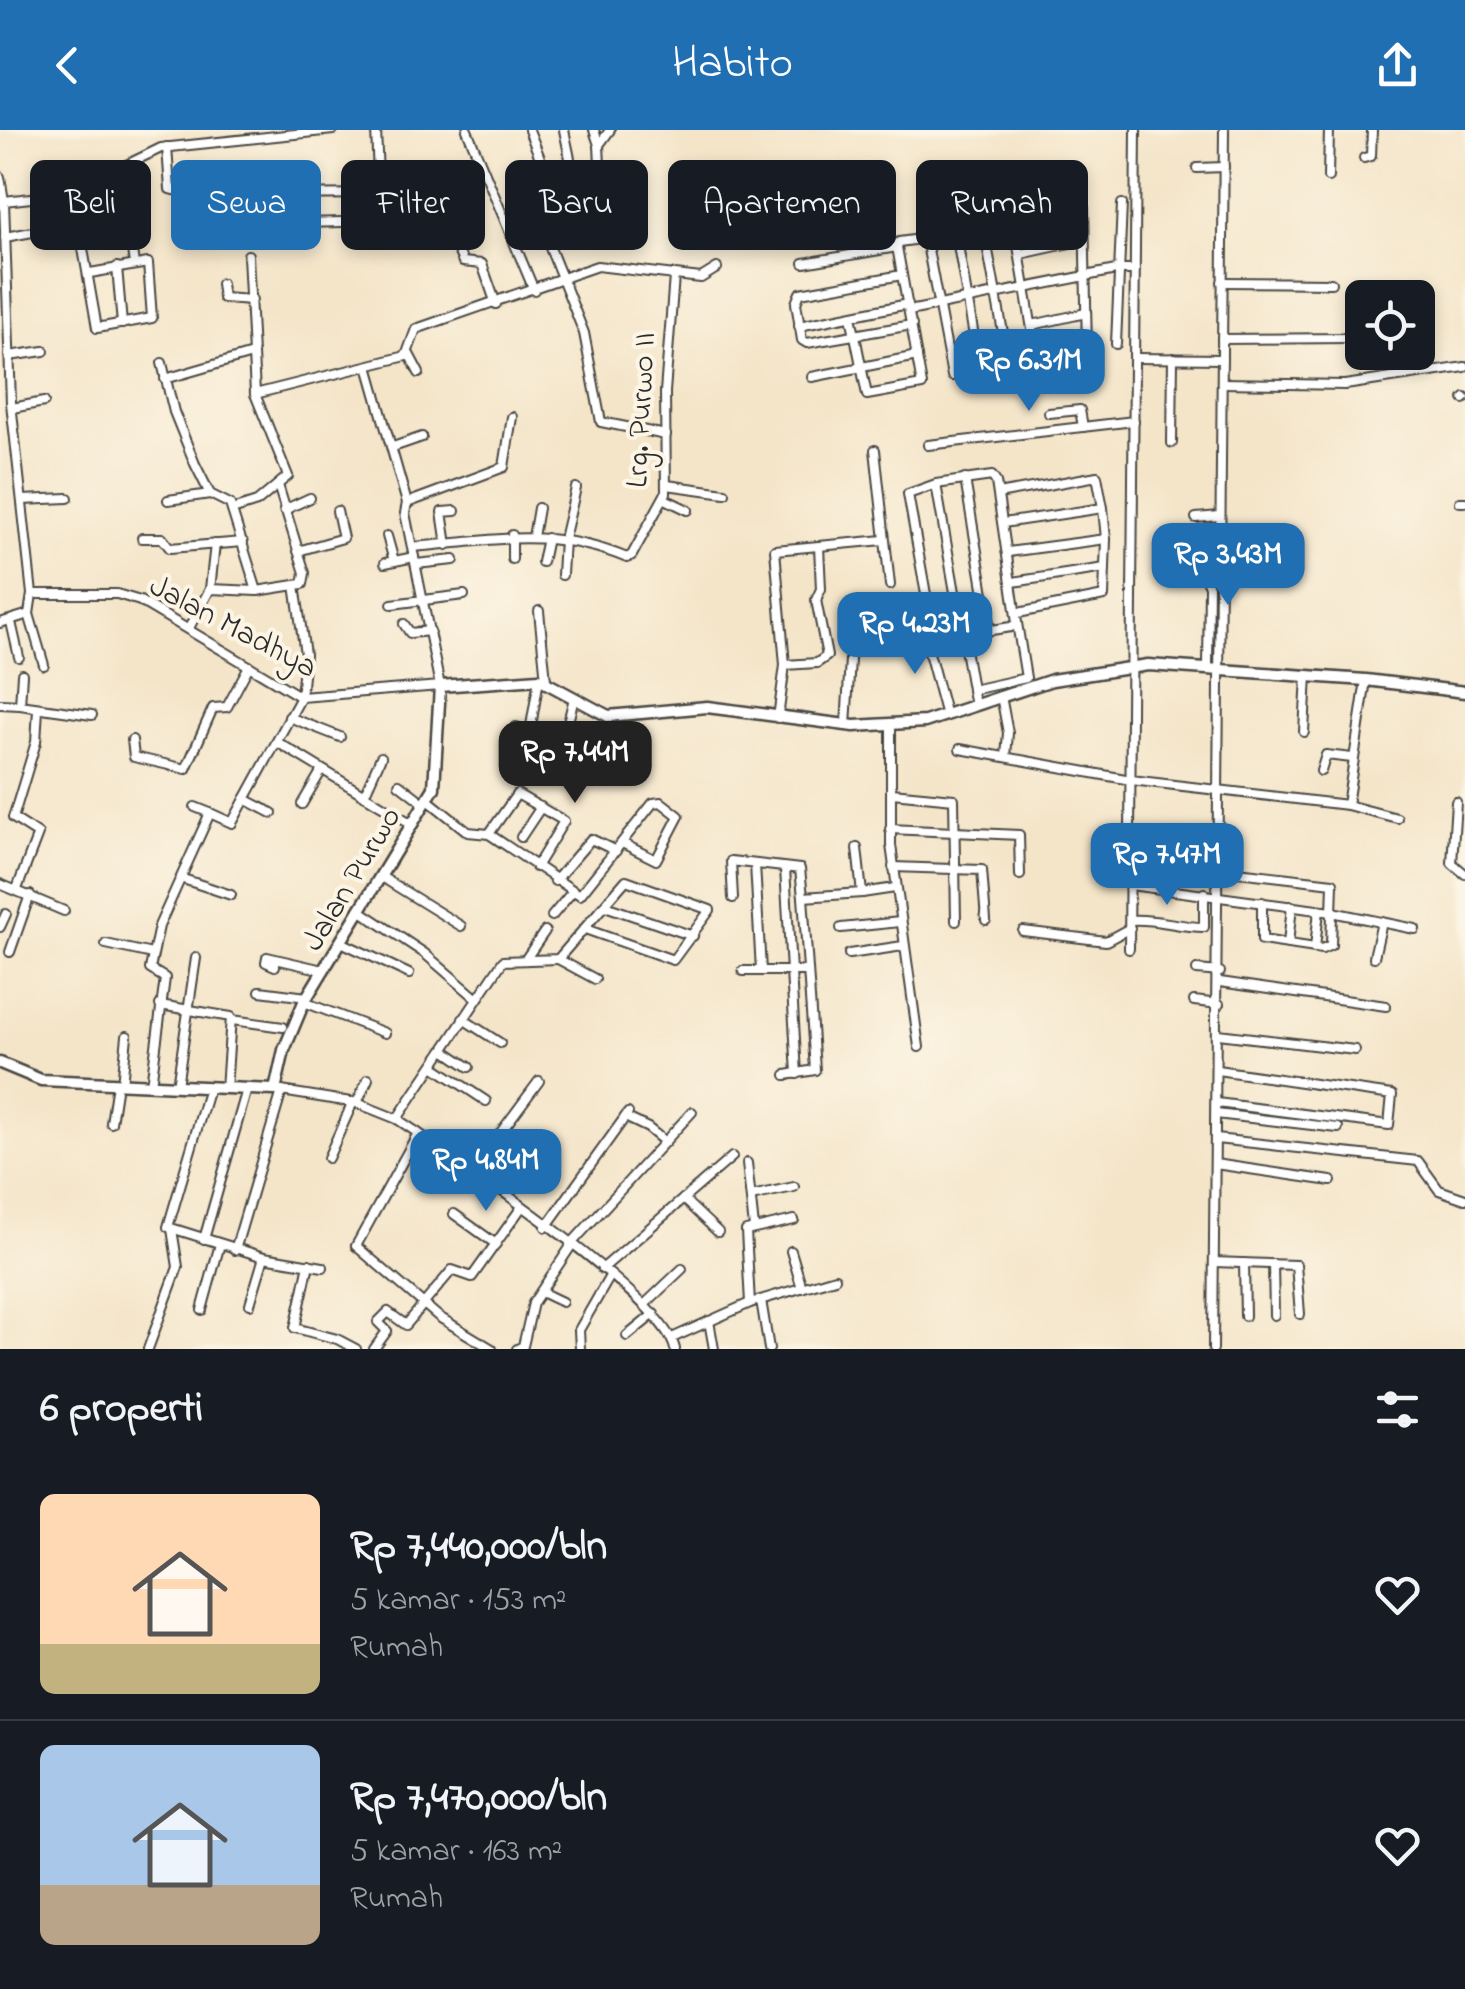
<!DOCTYPE html>
<html lang="id">
<meta charset="utf-8">
<style>
body{margin:0;font-family:"Indie Flower",sans-serif;background:#242831;color:#f1f3f6;height:100vh;display:flex;flex-direction:column;font-size:38px;white-space:nowrap}
*{box-sizing:border-box;margin:0}
p{font-size:32px;color:#9ea1a6}
.icon{flex:none;width:55px;height:55px;fill:none;stroke:currentColor;stroke-width:2;stroke-linecap:round;stroke-linejoin:round}
.map{position:relative;height:1219px;overflow:hidden}
.side{display:flex;flex-direction:column;background:#171b24;flex:1}
.side>*{flex:none}
.banner{position:absolute;left:30px;top:30px;width:1405px;height:90px;display:flex;gap:20px}
.fabs{position:absolute;left:1345px;top:150px;display:grid;gap:20px}
.fabs a{display:grid;place-items:center;width:90px;height:90px;border-radius:15px;background:#171b24;box-shadow:0 5px 15px #0003;font-size:50px}
.price{position:absolute;translate:-50% -85px;padding:0 22px;border-radius:20px;background:#1f6fb2;color:#fff;font-size:32px;line-height:65px;filter:drop-shadow(0 2px 5px #0008)}
.price::after{content:'';position:absolute;left:50%;top:60px;width:30px;height:22px;margin-left:-15px;background:inherit;clip-path:polygon(0 0,100% 0,50% 100%)}
.price.selected{background:#222;color:#fff}
ul{padding:0;list-style:none}
li{display:flex;align-items:center;gap:30px;height:250px;padding:0 40px}
li+li{border-top:2px solid #363941}
li span{display:grid;place-items:center;flex:none;width:280px;height:200px;border-radius:15px;color:#555}
li>.icon{margin-inline-start:auto}
span .icon{width:120px;height:120px;fill:#fffc;stroke-width:1}
li b{font-size:42px}
h2{display:flex;justify-content:space-between;align-items:center;height:120px;padding:0 40px;font-size:42px}
.tag{padding:0 35px;border-radius:15px;background:#171b24;box-shadow:0 5px 15px #0003;font-size:35px;line-height:90px}
.tag.selected{background:#1f6fb2;color:#fff}
header{display:flex;justify-content:space-between;align-items:center;height:130px;padding:0 40px;background:#1f6fb2;color:#fff;font-size:45px;font-weight:600}
.map>svg:first-child{display:block}
.lines{fill:none;stroke-linecap:round;stroke-linejoin:round}
.minor-casing{stroke:#494743;stroke-width:12}
.tertiary-casing{stroke:#494743;stroke-width:15}
.minor{stroke:#fff;stroke-width:8}
.tertiary{stroke:#fff;stroke-width:10}
.labels{text-anchor:middle;stroke-width:8;stroke-linejoin:round;paint-order:stroke}
.street-label{font-size:32px;fill:#2b2b2b;stroke:#fcf5e5}
</style>
<header><svg class="icon" aria-label="back" viewBox="0 0 24 24"><path d="M15 5l-7 7 7 7"/></svg>Habito<svg class="icon" aria-label="share" viewBox="0 0 24 24"><path d="M12 15V3M7 8l5-5 5 5M5 13v7h14v-7"/></svg></header>
<div class="map">
<svg width="1465" height="1219" viewBox="0 0 1465 1219">
<rect width="100%" height="100%" fill="#fcf5e5"/>
<filter id="ink" filterUnits="userSpaceOnUse"><feTurbulence type="fractalNoise" baseFrequency=".01" numOctaves="2"/><feDisplacementMap in="SourceGraphic" scale="20" xChannelSelector="R" yChannelSelector="G"/><feConvolveMatrix kernelMatrix="1 2 1 2 8 2 1 2 1" color-interpolation-filters="sRGB"/></filter>
<filter id="wash" filterUnits="userSpaceOnUse"><feTurbulence type="fractalNoise" baseFrequency=".0048" numOctaves="4" result="noise"/><feDisplacementMap in="SourceGraphic" scale="40" xChannelSelector="R" yChannelSelector="G"/><feGaussianBlur stdDeviation="2.25" result="paint"/><feColorMatrix in="noise" values="0 0 0 0 0 0 0 0 0 0 0 0 0 0 0 0 0 1.4 0 .05"/><feComposite in="paint" operator="in"/></filter>
<g filter="url(#wash)">
<rect width="100%" height="100%" fill="#f4e5c9"/>
</g>
<g filter="url(#ink)">
<g class="lines">
<g class="minor-casing">
<g id="minor">
<polyline points="467,0 534,160"/>
<polyline points="529,0 545,41 600,35 599,15 610,0"/>
<polyline points="564,0 572,38"/>
<polyline points="594,0 599,15"/>
<polyline points="167,17 170,59 195,64"/>
<polyline points="1364,28 1371,26 1372,0"/>
<polyline points="1197,38 1224,37"/>
<polyline points="529,44 545,41"/>
<polyline points="0,47 4,71"/>
<polyline points="1328,47 1329,0"/>
<polyline points="73,62 97,198 152,188 148,133 90,143"/>
<polyline points="530,68 584,203 601,292 666,305"/>
<polyline points="128,92 134,134"/>
<polyline points="1014,92 1037,229"/>
<polyline points="267,94 380,91 376,0"/>
<polyline points="447,96 463,132 482,134 496,174"/>
<polyline points="984,99 1084,78 1087,219"/>
<polyline points="956,104 984,99 1009,235"/>
<polyline points="267,105 268,65 380,64"/>
<polyline points="5,107 38,101"/>
<polyline points="926,109 952,246"/>
<polyline points="897,117 899,112 956,104 980,240"/>
<polyline points="1021,124 1084,110"/>
<polyline points="248,125 255,264"/>
<polyline points="804,133 897,117 922,255 867,265 851,186"/>
<polyline points="117,137 122,194"/>
<polyline points="902,145 800,163 796,173 802,210 807,213 912,195"/>
<polyline points="1222,152 1331,153"/>
<polyline points="221,154 223,168 252,170"/>
<polyline points="909,181 1116,140 1135,140"/>
<polyline points="1032,195 1086,183"/>
<polyline points="799,196 908,174"/>
<polyline points="1222,209 1350,208"/>
<polyline points="1116,214 1122,74"/>
<polyline points="409,224 419,243"/>
<polyline points="9,226 44,221"/>
<polyline points="1136,228 1222,229"/>
<polyline points="162,233 174,282 195,334 210,364 230,374 257,461"/>
<polyline points="812,247 917,226"/>
<polyline points="165,249 252,224"/>
<polyline points="1222,253 1345,255 1465,237"/>
<polyline points="1464,269 1465,268"/>
<polyline points="12,278 44,272"/>
<polyline points="1049,283 1080,280 1083,297"/>
<polyline points="1172,313 1173,228"/>
<polyline points="928,315 1134,291"/>
<polyline points="393,317 422,307"/>
<polyline points="875,320 890,455"/>
<polyline points="965,349 990,500"/>
<polyline points="936,354 908,364 934,509 1011,497 1017,493 996,352 992,346 936,354 975,576"/>
<polyline points="667,355 725,363"/>
<polyline points="998,364 1097,346 1103,378"/>
<polyline points="665,369 688,380"/>
<polyline points="22,370 68,368"/>
<polyline points="168,370 210,364"/>
<polyline points="1460,372 1465,372"/>
<polyline points="407,373 504,337 512,287"/>
<polyline points="232,380 257,372 288,346 255,264 406,226 416,199 597,136 701,148 717,138"/>
<polyline points="284,380 310,368"/>
<polyline points="1196,388 1220,386"/>
<polyline points="1003,393 1103,378 1106,409 1008,422"/>
<polyline points="387,406 394,431"/>
<polyline points="533,407 538,378"/>
<polyline points="142,408 162,408 170,418 243,412"/>
<polyline points="447,415 442,382 455,381"/>
<path d="M412,417C492,411 550,396 627,428L632,425L666,363L665,262L674,146"/>
<polyline points="298,421 343,408 337,381"/>
<polyline points="512,429 512,405"/>
<polyline points="542,432 547,408"/>
<polyline points="385,433 414,427"/>
<polyline points="1198,433 1209,456 1208,537"/>
<polyline points="416,434 454,430"/>
<polyline points="562,445 564,409 576,358"/>
<polyline points="1013,452 1105,438"/>
<polyline points="210,459 215,414"/>
<polyline points="32,464 117,464 140,471 301,567 440,556 405,383 407,373 368,236"/>
<polyline points="392,474 464,465"/>
<polyline points="539,481 546,550"/>
<polyline points="1018,483 1104,466 1106,409"/>
<polyline points="29,484 44,535"/>
<polyline points="11,492 19,527"/>
<polyline points="0,493 29,484 32,464 11,273 4,71 67,64 161,18 333,0"/>
<polyline points="404,494 410,503 430,501"/>
<polyline points="189,498 210,459 257,461 295,455"/>
<polyline points="851,505 902,498"/>
<polyline points="932,508 928,519 946,586"/>
<polyline points="785,535 817,533 827,526 816,470 821,459 819,416"/>
<polyline points="972,560 1026,548 1017,493"/>
<polyline points="1001,566 1008,603 1006,627"/>
<polyline points="0,574 20,575 22,544"/>
<polyline points="20,575 92,585"/>
<polyline points="289,587 340,607"/>
<polyline points="778,588 785,535 775,420 884,410"/>
<polyline points="891,595 891,715 919,917"/>
<polyline points="846,596 853,479 899,473"/>
<polyline points="516,597 563,612 574,568"/>
<polyline points="530,602 539,549"/>
<polyline points="1304,602 1307,545"/>
<polyline points="132,610 134,627 186,639 213,578 227,577 249,536"/>
<polyline points="277,612 412,694"/>
<polyline points="960,619 1131,650 1347,675 1366,550"/>
<polyline points="1321,641 1326,625 1352,628"/>
<polyline points="399,654 425,674"/>
<polyline points="892,663 954,669 956,791"/>
<polyline points="364,665 381,627"/>
<polyline points="245,669 272,683"/>
<polyline points="428,670 468,702 489,704 580,765 653,673 661,672 679,686 656,730 624,714"/>
<polyline points="1456,672 1452,733 1465,744"/>
<polyline points="302,674 322,640"/>
<polyline points="1347,675 1397,688"/>
<polyline points="195,677 210,683"/>
<polyline points="890,699 1019,705 1020,745"/>
<polyline points="489,704 517,664 564,691 536,737"/>
<polyline points="521,707 541,677"/>
<polyline points="1130,707 1220,717"/>
<polyline points="857,718 862,763 895,758"/>
<polyline points="755,734 761,841"/>
<polyline points="893,737 982,740 986,790"/>
<polyline points="785,738 797,944"/>
<polyline points="1220,740 1333,753 1331,815 1322,819 1262,810 1262,772"/>
<polyline points="380,746 461,796"/>
<polyline points="183,749 231,765"/>
<polyline points="555,751 591,709 616,721"/>
<polyline points="0,754 64,781"/>
<polyline points="1130,755 1332,782 1415,799"/>
<polyline points="17,759 38,704 13,688 36,612 38,579"/>
<polyline points="733,768 731,731 800,739 803,767 862,763"/>
<polyline points="605,776 693,806"/>
<polyline points="359,780 424,823 475,867"/>
<polyline points="552,786 572,762"/>
<path d="M1130,790C1156,788 1178,797 1204,797V763"/>
<polyline points="0,797 6,784"/>
<polyline points="841,798 900,792"/>
<polyline points="1023,801 1106,811 1130,798"/>
<polyline points="341,812 409,844"/>
<polyline points="106,814 152,824"/>
<polyline points="1288,814 1292,776"/>
<polyline points="1315,818 1319,780"/>
<polyline points="1129,819 1136,0"/>
<polyline points="10,822 30,765"/>
<polyline points="849,824 903,816"/>
<polyline points="1374,827 1382,792"/>
<polyline points="558,829 595,849"/>
<polyline points="525,830 545,801"/>
<polyline points="275,836 266,832 267,827 323,840"/>
<polyline points="1197,840 1220,842"/>
<polyline points="743,841 808,841"/>
<polyline points="1220,852 1386,876"/>
<polyline points="260,861 307,867"/>
<polyline points="1194,871 1219,874"/>
<polyline points="304,872 385,903"/>
<polyline points="160,875 231,887 226,959"/>
<polyline points="463,889 500,913"/>
<polyline points="232,890 283,897"/>
<polyline points="1218,904 1355,920"/>
<polyline points="444,920 469,937"/>
<polyline points="433,936 486,971"/>
<polyline points="786,945 815,940 803,767"/>
<polyline points="122,954 127,906"/>
<polyline points="151,955 165,848 150,839 159,796 210,683 232,693 301,567 305,524 295,455 303,454 305,443 278,355"/>
<polyline points="177,956 196,828"/>
<polyline points="209,958 168,1097 264,1127 323,1137"/>
<path d="M275,960L357,973L397,989C451,1025 663,1166 675,1219"/>
<polyline points="357,973 368,949"/>
<polyline points="1217,973 1389,995 1392,965 1217,940"/>
<polyline points="1216,984 1338,998"/>
<polyline points="625,987 648,998 665,1012"/>
<polyline points="397,989 503,831 558,829 626,750 710,780 673,830 585,799"/>
<polyline points="111,993 117,954"/>
<polyline points="418,1003 356,1116 439,1187 492,1219"/>
<polyline points="1216,1009 1418,1031 1439,1060 1465,1069"/>
<polyline points="328,1028 353,972"/>
<polyline points="747,1033 754,1098"/>
<polyline points="1215,1034 1331,1051"/>
<polyline points="472,1041 539,951"/>
<polyline points="751,1066 794,1057"/>
<polyline points="683,1069 718,1102"/>
<polyline points="454,1084 496,1114"/>
<polyline points="546,1097 628,983"/>
<polyline points="204,1109 247,959"/>
<polyline points="570,1115 692,982"/>
<polyline points="235,1120 282,961"/>
<polyline points="791,1121 802,1158"/>
<polyline points="1214,1132 1296,1135 1300,1184"/>
<polyline points="1244,1133 1245,1186"/>
<polyline points="309,1134 295,1198 337,1209 356,1219"/>
<polyline points="1273,1134 1274,1185"/>
<polyline points="602,1139 732,1027"/>
<polyline points="541,1162 562,1172"/>
<polyline points="761,1170 769,1219"/>
<polyline points="750,1173 835,1148"/>
<polyline points="250,1174 264,1127"/>
<polyline points="644,1175 682,1139"/>
<polyline points="202,1180 220,1114"/>
<polyline points="709,1191 714,1219"/>
<polyline points="627,1206 654,1184"/>
<polyline points="672,1208 750,1173 746,1101 794,1090"/>
<polyline points="148,1219 178,1137 172,1099"/>
<polyline points="374,1219 387,1201 378,1192 388,1182 406,1195 452,1140 472,1147 521,1078"/>
<polyline points="517,1219 523,1216 533,1173 571,1116"/>
<polyline points="580,1219 579,1200 610,1146"/>
<polyline points="1213,1219 1224,0"/>
</g>
</g>
<g class="tertiary-casing">
<polyline id="tertiary" points="0,933 41,950 275,960 284,920 304,872 434,658 440,556 539,549 608,586 707,577 854,596 925,592 1052,550 1148,535 1366,550 1465,562"/>
</g>
<use href="#minor" class="minor"/>
<use href="#tertiary" class="tertiary"/>
</g>
</g>
<g class="labels">
<g class="street-label">
<text transform="translate(639 280) rotate(-87)" y="11">Lrg. Purwo II</text>
<text transform="translate(234 495) rotate(28)" y="11">Jalan Madhya</text>
<text transform="translate(350 748) rotate(-59)" y="11">Jalan Purwo</text>
</g>
</g>
</svg>
<div class="fabs">
<a><svg class="icon" aria-label="locate" viewBox="0 0 24 24"><circle cx="12" cy="12" r="6"/><path d="M12 2v4M12 18v4M2 12h4M18 12h4"/></svg></a>
</div>
<b class="price" style="left:1029px;top:284px">Rp 6.31M</b>
<b class="price" style="left:1228px;top:478px">Rp 3.43M</b>
<b class="price" style="left:915px;top:547px">Rp 4.23M</b>
<b class="price selected" style="left:575px;top:676px">Rp 7.44M</b>
<b class="price" style="left:1167px;top:778px">Rp 7.47M</b>
<b class="price" style="left:486px;top:1084px">Rp 4.84M</b>
<div class="banner">
<a class="tag">Beli</a>
<a class="tag selected">Sewa</a>
<a class="tag">Filter</a>
<a class="tag">Baru</a>
<a class="tag">Apartemen</a>
<a class="tag">Rumah</a>
</div>
</div>
<section class="side">
<h2>6 properti<svg class="icon" aria-label="filters" viewBox="0 0 24 24"><path d="M4 7h16M4 17h16"/><circle cx="9" cy="7" r="2"/><circle cx="15" cy="17" r="2"/></svg></h2>
<ul>
<li><span style="background:linear-gradient(#ffd9b3 75%,#c2b280 0)"><svg class="icon" aria-label="home" viewBox="0 0 24 24"><path d="M3 11l9-7 9 7M6 9v11h12V9"/></svg></span><div><b>Rp 7,440,000/bln</b><p>5 kamar · 153 m²</p><p>Rumah</p></div><svg class="icon" aria-label="heart" viewBox="0 0 24 24"><path d="M12 20l-8-8c-3-5 5-10 8-4 3-6 11-1 8 4z"/></svg></li>
<li><span style="background:linear-gradient(#a9c7e8 70%,#b9a48a 0)"><svg class="icon" aria-label="home" viewBox="0 0 24 24"><path d="M3 11l9-7 9 7M6 9v11h12V9"/></svg></span><div><b>Rp 7,470,000/bln</b><p>5 kamar · 163 m²</p><p>Rumah</p></div><svg class="icon" aria-label="heart" viewBox="0 0 24 24"><path d="M12 20l-8-8c-3-5 5-10 8-4 3-6 11-1 8 4z"/></svg></li>
</ul>
</section>
